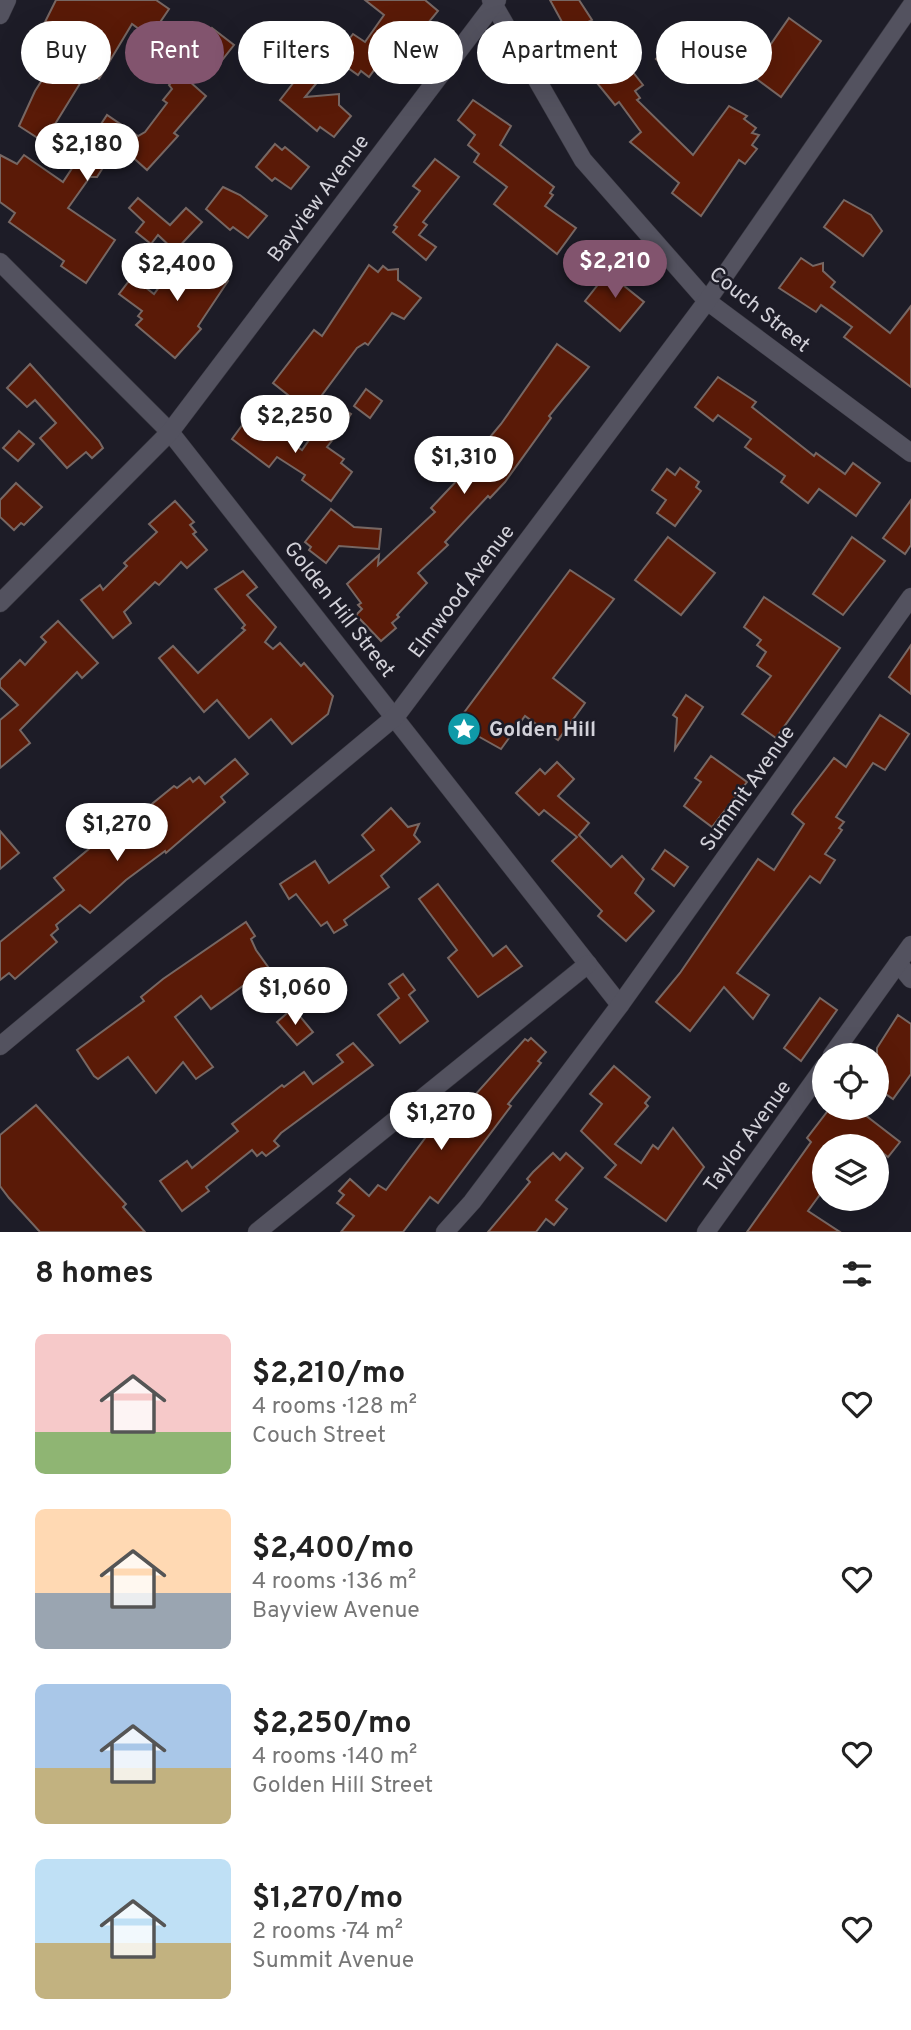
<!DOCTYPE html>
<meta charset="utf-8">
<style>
body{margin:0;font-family:Overpass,sans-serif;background:#f6f6f6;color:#222;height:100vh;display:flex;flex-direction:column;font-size:26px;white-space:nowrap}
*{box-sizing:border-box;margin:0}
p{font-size:23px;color:#767676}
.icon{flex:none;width:38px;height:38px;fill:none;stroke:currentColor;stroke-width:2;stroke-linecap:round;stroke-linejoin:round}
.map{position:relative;height:1232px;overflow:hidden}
.side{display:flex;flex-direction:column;background:#fff;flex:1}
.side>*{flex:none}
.hud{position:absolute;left:21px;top:21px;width:870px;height:63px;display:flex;gap:14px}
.tools{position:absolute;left:812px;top:1043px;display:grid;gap:14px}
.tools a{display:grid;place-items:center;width:77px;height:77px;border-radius:50%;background:#fff;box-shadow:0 7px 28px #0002;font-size:35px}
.price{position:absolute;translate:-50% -60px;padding:0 16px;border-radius:24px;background:#fff;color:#222;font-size:23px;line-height:46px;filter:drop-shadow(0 2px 4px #0008)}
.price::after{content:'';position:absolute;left:50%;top:42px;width:21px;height:16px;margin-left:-10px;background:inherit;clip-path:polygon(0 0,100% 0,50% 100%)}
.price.on{background:#82546e;color:#fff}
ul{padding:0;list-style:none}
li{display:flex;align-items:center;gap:21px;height:175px;padding:0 35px}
li span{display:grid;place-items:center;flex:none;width:196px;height:140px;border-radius:10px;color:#555}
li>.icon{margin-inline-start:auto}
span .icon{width:84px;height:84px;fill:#fffc;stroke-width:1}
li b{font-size:30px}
h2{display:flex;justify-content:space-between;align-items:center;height:84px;padding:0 35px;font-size:30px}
.pill{padding:0 24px;border-radius:32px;background:#fff;box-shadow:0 7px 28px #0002;font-size:24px;line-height:63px}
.pill.on{background:#82546e;color:#fff}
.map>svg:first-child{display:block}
.building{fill:#5a1a07;stroke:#776763;stroke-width:2}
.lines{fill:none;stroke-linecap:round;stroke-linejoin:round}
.minor-casing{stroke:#383740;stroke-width:19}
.tertiary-casing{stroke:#383740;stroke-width:19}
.secondary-casing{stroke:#383740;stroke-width:19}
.minor{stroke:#53525f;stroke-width:18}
.tertiary{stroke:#53525f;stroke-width:18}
.secondary{stroke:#53525f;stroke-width:18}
.labels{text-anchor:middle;stroke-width:5;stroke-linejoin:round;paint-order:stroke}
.street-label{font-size:21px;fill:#d2d1d9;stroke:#1d1c27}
.poi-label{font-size:21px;font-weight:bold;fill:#d2d1d9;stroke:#1d1c27;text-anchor:start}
</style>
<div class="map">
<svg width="911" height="1232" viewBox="0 0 911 1232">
<rect width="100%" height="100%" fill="#1d1c27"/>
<g class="building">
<polygon points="56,0 156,0 169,9 150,37 132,24 99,79 87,72 44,142 19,126 35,91 59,54 35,42"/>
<polygon points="365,0 425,0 438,11 415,39 403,30 369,77 361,71 358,75 334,58 353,34 365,42 384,15"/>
<polygon points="550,0 579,0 592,20 568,33"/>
<polygon points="789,18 821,41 781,97 750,74"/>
<polygon points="212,28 234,45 219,64 197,47"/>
<polygon points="672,43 686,57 671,73 656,59"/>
<polygon points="625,62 643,85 635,91 640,98 637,100 693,155 729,106 747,116 744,119 756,128 752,133 759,135 752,145 757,149 745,164 739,160 701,216 672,193 679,183 630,142 641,132 619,102 615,105 597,83 598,77"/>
<polygon points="305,68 319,80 305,97 339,94 339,105 351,116 334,137 320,127 317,131 280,100"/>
<polygon points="180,73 206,96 174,133 178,136 147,170 118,144 97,177 90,177 68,208 115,240 86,283 61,266 64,261 9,222 15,213 0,202 0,155 17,164 24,155 63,182 107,115 138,136 145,132 167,103 163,100 172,89 169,85"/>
<polygon points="473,100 511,126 500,145 554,187 550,193 553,195 545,206 576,228 557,254 494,204 507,187 474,162 479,154 468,145 475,135 458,120"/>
<polygon points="275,144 282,150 285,147 309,167 291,189 275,178 272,181 256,167"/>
<polygon points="435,159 459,177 423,222 427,225 419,235 436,247 426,260 393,232 397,227 394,225 420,191 413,186"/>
<polygon points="223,187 240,195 267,216 248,238 233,227 230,230 206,209"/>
<polygon points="138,198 170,225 186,208 202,222 175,251 158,235 151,244 136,232 144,222 129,208"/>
<polygon points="844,200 871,215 882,231 863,256 824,227"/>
<polygon points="187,249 228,281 198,326 201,329 175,358 136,325 142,319 138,316 142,311 119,294 132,277 154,294"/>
<polygon points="801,258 813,266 823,263 823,271 835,282 831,287 890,333 911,306 911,387 844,337 852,327 821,305 816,312 779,288"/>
<polygon points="369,265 378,272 383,266 388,270 398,269 398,280 421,298 404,319 392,313 368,345 365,343 357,348 322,395 351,414 337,434 273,383 314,330 322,336"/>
<polygon points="612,267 627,279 623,285 644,302 620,331 585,301"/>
<polygon points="557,344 589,367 549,416 551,418 505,482 490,498 488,496 445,542 448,545 418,573 427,583 397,615 399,617 392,623 396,628 381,641 356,615 362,609 358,605 361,603 347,584 379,555 378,565 435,512 431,508 463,474 457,468 472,452 475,455 501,424"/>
<polygon points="30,364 99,441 103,448 92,458 86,452 67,468 40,438 56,423 35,400 27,407 7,388"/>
<polygon points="718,377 756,402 752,407 814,456 816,453 845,474 853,463 880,483 856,516 819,489 808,503 781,482 785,476 745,447 751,439 718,415 713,421 695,407"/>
<polygon points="366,389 382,401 370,418 354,406"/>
<polygon points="251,413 275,424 280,434 302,450 314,433 334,438 327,447 344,459 341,463 352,472 331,501 302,480 305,475 277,457 269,467 232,439"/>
<polygon points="19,431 34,444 18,461 3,448"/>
<polygon points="680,468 699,482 696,487 701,491 675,526 657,513 666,500 652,490 667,469 675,475"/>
<polygon points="16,483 42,507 24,525 21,523 14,530 0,517 0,500"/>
<polygon points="911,500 911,545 905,554 883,538"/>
<polygon points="175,501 194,522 190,525 196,532 193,534 207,550 187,568 181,562 159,585 155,582 124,612 131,623 113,638 81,600 100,585 103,590 127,566 124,563 157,532 149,524"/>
<polygon points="331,509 354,527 381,529 379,549 339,546 326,563 309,550 311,547 305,542"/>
<polygon points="668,537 715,573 681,615 635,580"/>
<polygon points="852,537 885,561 843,615 813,594"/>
<polygon points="570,570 614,599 553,678 585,703 558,740 525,716 501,749 476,735 476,730 460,718"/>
<polygon points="243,571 257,587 247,595 276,627 265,642 273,649 280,643 301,666 304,663 333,696 328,714 292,744 271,719 249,738 217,700 204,712 159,658 173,646 198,673 245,630 242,628 245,625 215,589"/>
<polygon points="764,597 840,648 776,738 742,714 771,676 757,666 766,652 757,645 761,640 744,627"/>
<polygon points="58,621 98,663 82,678 77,672 20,730 30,743 0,768 0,720 18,705 0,687 0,680 20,660 25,665 46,642 41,637"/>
<polygon points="911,645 911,694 889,677"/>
<polygon points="686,695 703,707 675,749 677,718 673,715"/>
<polygon points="880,715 909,734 885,770 873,763 836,817 844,822 839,828 842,830 825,854 835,860 820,883 810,876 737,973 769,995 753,1019 724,987 690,1031 656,1002 680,973 758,859 774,870 804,824 792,814 794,810 834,758 846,767"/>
<polygon points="711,756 747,782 712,827 684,806 701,782 695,778"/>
<polygon points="235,759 248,774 221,797 225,802 166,853 165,851 126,880 90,913 80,905 56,925 58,929 51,935 57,942 15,979 9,973 0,980 0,942 64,890 54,878 113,829 120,838 145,816 142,812 174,786 177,788 190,778 193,782 199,777 205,784"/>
<polygon points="557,762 574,779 558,796 589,823 579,835 611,867 622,856 644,879 635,893 654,911 626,941 598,916 602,911 552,861 577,837 544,810 539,815 516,793 540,769 545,774"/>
<polygon points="391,808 408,827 419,824 414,835 420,842 381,876 389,887 344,920 347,925 334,933 327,922 321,926 296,894 289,899 280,884 315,861 329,883 374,850 362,835"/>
<polygon points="0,831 19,853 0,869"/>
<polygon points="665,850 688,867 674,886 652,869"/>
<polygon points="438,884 493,956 506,946 522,966 478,997 448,958 457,950 419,899"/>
<polygon points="246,922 255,936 251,939 256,950 271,971 253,983 251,980 211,1009 201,996 175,1017 213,1067 196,1079 183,1062 156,1093 128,1057 98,1079 94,1076 77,1050 144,1001 141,997 163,979"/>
<polygon points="403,974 415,990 409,995 428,1021 400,1043 378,1015 399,998 389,984"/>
<polygon points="820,998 837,1010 801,1061 784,1048"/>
<polygon points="293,1008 313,1032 297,1045 277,1022"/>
<polygon points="898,1015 911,1024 911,1074 893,1099 877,1088 877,1048"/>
<polygon points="531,1038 546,1052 538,1061 541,1063 508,1104 511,1106 438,1203 430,1197 403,1232 341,1232 354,1216 337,1203 344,1195 339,1191 350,1179 369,1196 378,1185 386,1190 435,1125 439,1128 447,1119 451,1122 525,1039 528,1041"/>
<polygon points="353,1043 373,1065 281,1133 274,1141 279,1146 266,1156 262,1152 257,1156 252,1150 206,1187 209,1191 182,1211 160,1181 187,1161 192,1168 238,1131 232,1124 282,1085 284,1087 304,1072 313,1084 343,1062 337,1055"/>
<polygon points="614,1066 650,1097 645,1103 648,1106 615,1144 641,1163 653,1145 658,1149 673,1128 704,1167 666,1221 605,1177 616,1165 581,1131 602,1104 590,1094"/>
<polygon points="36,1105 126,1204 123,1207 145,1232 40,1232 9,1198 0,1186 0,1135"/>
<polygon points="830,1108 856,1108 900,1142 888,1157 863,1138 857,1146 824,1146 824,1189 808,1211 840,1232 747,1232 811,1142 807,1138"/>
<polygon points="553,1153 560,1160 566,1153 583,1168 556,1200 567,1209 554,1225 546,1219 536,1232 488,1232 530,1182 527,1179 533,1172"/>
</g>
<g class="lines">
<g class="minor-casing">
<g id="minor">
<polyline points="491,0 583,160 707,301 911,453"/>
<polyline points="0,262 170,432 620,1005"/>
<polyline points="0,603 170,432 497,0"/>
<polyline points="898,963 911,979"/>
<polyline points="0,1046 396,716 707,301 911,6"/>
<polyline points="257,1232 588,964"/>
<polyline points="445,1232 472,1202 620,1005 911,597"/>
</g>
</g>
<g class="tertiary-casing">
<g id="tertiary">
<polyline points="832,1055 911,945"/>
<polyline points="706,1232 824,1067"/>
</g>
</g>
<g class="secondary-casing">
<polyline id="secondary" points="0,15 7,0"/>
</g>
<use href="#minor" class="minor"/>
<use href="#tertiary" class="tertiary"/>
<use href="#secondary" class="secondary"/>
</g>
<defs>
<g id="sight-disc" transform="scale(1.75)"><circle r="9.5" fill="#0f9aa8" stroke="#1d1c27"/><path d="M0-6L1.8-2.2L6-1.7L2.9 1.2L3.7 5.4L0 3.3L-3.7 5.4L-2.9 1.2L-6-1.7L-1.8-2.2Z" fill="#fff"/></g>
</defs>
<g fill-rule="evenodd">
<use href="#sight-disc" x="464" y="729"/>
</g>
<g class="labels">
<g class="street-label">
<text transform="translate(318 198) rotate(-53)" y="7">Bayview Avenue</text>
<text transform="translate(760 309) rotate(39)" y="7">Couch Street</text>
<text transform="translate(461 591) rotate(-53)" y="7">Elmwood Avenue</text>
<text transform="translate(340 609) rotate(52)" y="7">Golden Hill Street</text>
<text transform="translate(747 788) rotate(-55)" y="7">Summit Avenue</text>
<text transform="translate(747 1136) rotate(-54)" y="7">Taylor Avenue</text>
</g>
<g class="poi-label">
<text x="489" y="736">Golden Hill</text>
</g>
</g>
</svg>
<div class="tools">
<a><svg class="icon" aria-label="locate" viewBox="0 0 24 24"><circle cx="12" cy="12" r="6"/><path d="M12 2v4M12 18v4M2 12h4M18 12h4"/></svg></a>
<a><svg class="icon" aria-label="layers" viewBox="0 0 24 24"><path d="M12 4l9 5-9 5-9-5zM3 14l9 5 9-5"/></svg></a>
</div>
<b class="price" style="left:87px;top:183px">$2,180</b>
<b class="price on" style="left:615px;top:300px">$2,210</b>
<b class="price" style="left:177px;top:303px">$2,400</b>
<b class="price" style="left:295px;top:455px">$2,250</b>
<b class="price" style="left:464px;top:496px">$1,310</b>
<b class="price" style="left:117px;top:863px">$1,270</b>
<b class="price" style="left:295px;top:1027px">$1,060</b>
<b class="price" style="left:441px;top:1152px">$1,270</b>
<div class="hud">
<a class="pill">Buy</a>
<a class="pill on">Rent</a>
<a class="pill">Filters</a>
<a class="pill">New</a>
<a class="pill">Apartment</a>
<a class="pill">House</a>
</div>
</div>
<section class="side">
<h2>8 homes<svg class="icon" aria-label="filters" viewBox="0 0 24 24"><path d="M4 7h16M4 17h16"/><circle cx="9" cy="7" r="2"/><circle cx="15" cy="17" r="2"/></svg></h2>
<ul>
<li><span style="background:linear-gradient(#f6c9c9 70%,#8fb573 0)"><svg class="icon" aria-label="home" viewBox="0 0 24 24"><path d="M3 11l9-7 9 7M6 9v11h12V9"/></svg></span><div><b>$2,210/mo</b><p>4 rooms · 128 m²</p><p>Couch Street</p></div><svg class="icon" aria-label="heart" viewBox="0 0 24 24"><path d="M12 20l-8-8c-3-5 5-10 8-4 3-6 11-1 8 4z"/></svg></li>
<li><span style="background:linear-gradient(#ffd9b3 60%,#9aa5b1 0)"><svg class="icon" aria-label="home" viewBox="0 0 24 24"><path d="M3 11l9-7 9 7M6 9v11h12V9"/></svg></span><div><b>$2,400/mo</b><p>4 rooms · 136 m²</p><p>Bayview Avenue</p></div><svg class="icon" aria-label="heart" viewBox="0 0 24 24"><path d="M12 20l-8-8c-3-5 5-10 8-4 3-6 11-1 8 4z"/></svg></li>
<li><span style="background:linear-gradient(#a9c7e8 60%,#c2b280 0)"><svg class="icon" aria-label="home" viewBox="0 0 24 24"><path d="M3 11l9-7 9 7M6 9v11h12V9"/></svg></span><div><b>$2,250/mo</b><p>4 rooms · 140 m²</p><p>Golden Hill Street</p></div><svg class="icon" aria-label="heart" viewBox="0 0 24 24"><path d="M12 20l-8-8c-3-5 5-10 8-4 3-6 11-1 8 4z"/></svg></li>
<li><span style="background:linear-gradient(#bfe0f5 60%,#c2b280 0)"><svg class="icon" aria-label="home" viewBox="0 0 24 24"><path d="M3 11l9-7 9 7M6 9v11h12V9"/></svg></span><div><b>$1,270/mo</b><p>2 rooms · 74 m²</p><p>Summit Avenue</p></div><svg class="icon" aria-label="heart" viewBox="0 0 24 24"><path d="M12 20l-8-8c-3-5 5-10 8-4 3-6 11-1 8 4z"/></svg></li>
</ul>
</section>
